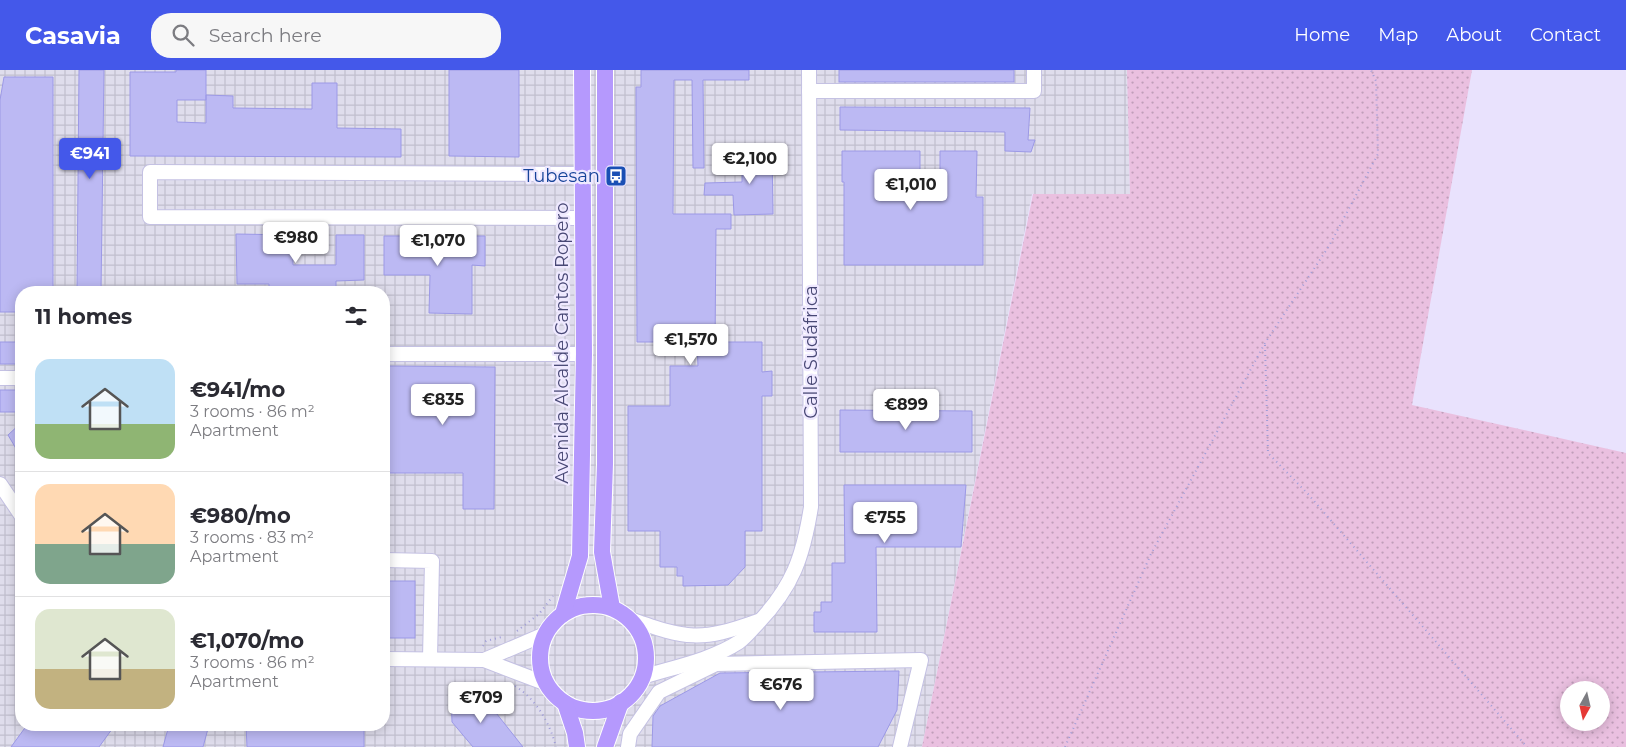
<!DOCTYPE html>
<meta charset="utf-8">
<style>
body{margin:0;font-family:Montserrat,sans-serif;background:#f7f7f7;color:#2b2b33;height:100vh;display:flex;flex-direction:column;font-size:19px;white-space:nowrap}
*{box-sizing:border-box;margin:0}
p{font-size:16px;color:#7c7c81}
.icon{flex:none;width:28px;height:28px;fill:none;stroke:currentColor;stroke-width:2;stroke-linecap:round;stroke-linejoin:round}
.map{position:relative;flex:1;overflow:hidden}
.drawer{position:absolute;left:15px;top:216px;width:375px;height:445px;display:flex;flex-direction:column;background:#fff;border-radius:20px;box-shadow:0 2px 12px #0003}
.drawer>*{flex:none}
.needle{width:32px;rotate:188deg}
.tools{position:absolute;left:1560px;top:611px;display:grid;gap:10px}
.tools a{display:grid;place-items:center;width:50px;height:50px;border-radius:50%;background:#fff;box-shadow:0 2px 12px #0003;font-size:25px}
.price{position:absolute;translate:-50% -42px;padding:0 11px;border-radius:5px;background:#fff;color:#222;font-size:16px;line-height:32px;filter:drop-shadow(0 1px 2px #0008)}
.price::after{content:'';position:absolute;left:50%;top:30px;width:15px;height:11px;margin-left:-8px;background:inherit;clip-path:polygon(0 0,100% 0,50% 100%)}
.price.on{background:#4458ea;color:#fff}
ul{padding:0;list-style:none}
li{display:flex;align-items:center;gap:15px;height:125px;padding:0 20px}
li+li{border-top:1px solid #e1e1e2}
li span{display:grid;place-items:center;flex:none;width:140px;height:100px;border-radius:15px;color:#555}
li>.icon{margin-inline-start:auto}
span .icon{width:60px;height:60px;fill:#fffc;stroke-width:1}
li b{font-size:21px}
h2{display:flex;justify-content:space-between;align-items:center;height:60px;padding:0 20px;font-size:21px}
header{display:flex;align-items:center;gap:30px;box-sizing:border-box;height:70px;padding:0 25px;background:#4458ea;color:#fff}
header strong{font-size:24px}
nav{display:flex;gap:28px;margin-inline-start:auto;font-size:18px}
.search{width:350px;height:45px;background:#f7f7f7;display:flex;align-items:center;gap:12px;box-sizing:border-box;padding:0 18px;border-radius:20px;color:#7c7c81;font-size:19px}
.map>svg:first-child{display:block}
.industrial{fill:url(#industrial-grid);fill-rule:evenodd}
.grass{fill:url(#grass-dots);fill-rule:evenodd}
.building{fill:#bcb9f3;stroke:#9c99e6;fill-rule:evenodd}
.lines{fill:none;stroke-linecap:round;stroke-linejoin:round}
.minor-casing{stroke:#c4c1e3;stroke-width:16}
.major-casing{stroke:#fff;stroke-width:18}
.path{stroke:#9f9cd7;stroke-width:2;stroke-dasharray:1 4;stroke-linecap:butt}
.minor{stroke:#fff;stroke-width:14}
.major{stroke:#b599fd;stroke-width:16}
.labels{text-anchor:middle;stroke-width:4.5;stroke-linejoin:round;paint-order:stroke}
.transit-label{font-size:18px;fill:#164399;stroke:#efe9ff;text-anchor:end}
.street-label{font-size:18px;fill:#484875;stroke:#efe9ff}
</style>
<header>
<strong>Casavia</strong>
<div class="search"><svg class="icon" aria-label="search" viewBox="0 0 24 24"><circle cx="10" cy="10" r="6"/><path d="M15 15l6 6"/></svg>Search here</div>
<nav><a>Home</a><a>Map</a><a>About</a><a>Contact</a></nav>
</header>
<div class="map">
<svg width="1626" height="677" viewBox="0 0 1626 677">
<defs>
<pattern id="industrial-grid" width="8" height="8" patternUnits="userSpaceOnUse" patternTransform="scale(1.25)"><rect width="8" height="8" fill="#dfddec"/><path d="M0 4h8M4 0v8" fill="none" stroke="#c1bfce"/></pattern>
<pattern id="grass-dots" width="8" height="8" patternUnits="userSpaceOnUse" patternTransform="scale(1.25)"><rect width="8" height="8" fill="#eac0e0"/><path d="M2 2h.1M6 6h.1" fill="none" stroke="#c09eba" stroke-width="1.8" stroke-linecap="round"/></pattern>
</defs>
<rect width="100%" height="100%" fill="#e9e2fd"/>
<path class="industrial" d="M0,0H1127L1130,124H1032L922,677H0ZM21,222H384V655H21Z"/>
<path class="grass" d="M1127,0H1472L1412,335L1626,383V677H922L1033,124H1130ZM1569,620H1601V652H1569Z"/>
<g class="building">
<polygon points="79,0 104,0 101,222 77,222"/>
<path d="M176,0H206V30V25L233,26V38L312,39V13H337V58L401,59V87L130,86V2H176ZM177,30H206V53L177,52Z"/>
<polygon points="449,0 519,0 519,87 449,86"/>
<polygon points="641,0 749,0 749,10 703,10 704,98 693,98 692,10 674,10 673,144 731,144 731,159 716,159 715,272 762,272 762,302 772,301 772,326 762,326 762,461 745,461 745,497 728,515 683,516 683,506 677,506 677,497 660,497 660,461 628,461 628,336 670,336 670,296 698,296 697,272 637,272 636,17 641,17"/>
<rect x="839" y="0" width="175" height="12"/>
<polygon points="4,7 53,7 53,222 21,222 21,242 0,242 0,30"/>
<polygon points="840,37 1030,38 1028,70 1035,70 1031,82 1005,81 1005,62 840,60"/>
<polygon points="772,80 773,144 734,145 733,125 704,125 705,113 742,112 742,81"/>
<polygon points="842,81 920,81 920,127 940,127 940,81 977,81 976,127 983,127 983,195 844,195 844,112 842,112"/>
<polygon points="236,164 293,165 293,195 336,195 336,165 364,165 364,210 336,211 336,222 269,222 269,214 237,214"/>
<polygon points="384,166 485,166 485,196 472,195 472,244 429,243 430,205 384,205"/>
<rect x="0" y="272" width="21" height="22"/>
<polygon points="384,296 495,297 494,439 463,439 463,403 384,403"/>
<rect x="0" y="320" width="21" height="22"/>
<polygon points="840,340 972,341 972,382 840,382"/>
<polygon points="21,353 21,387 8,365"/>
<polygon points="844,415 966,415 961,477 876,477 877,562 814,562 814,542 821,542 821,532 832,532 832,493 845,493"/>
<rect x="384" y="511" width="31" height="57"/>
<polygon points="899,601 897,640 878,677 652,677 653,646 660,636 720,603"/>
<polygon points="451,626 485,629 523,677 473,677 452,652"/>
<polygon points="27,655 115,655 99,677 11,677"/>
<polygon points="169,655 209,655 203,677 163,677"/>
<polygon points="246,655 364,655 364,677 247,677"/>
</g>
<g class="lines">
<g class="minor-casing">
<g id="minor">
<polyline points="809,21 1034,21 1034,0"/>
<polyline points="582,104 150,102 150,147 583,148"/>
<polyline points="384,284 584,284"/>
<polyline points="0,308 21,308"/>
<polyline points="0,414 21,445"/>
<polyline points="384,490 432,491 430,589"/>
<path d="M630,549C687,569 700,572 758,551"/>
<polyline points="384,589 484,590 547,614"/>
<polyline points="484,590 545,564"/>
<path d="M642,607C675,597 711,590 739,572C746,567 752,559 758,553C793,516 803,487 811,437L809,0"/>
<polyline points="628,677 630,664 659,622 716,594 921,590 900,677"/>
</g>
</g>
<g class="major-casing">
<g id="major">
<polyline points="605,0 605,394 602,482 612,538"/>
<circle cx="593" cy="588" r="53"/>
<polyline points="563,544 580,486 584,284 582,0"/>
<polyline points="565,633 575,663 577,677"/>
<polyline points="605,677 621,632"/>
</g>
</g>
<g class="path">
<polyline points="1265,275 1268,383 1308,424 1527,677"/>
<polyline points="517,561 539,544 553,526"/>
<polyline points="483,576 486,571 502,567"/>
<path d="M515,616C536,629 550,653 556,677"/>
<polyline points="1065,677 1151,484 1265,273 1329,176 1378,84 1376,11 1371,0"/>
</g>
<use href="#minor" class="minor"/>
<use href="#major" class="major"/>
</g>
<defs>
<g id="bus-square" transform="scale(1.125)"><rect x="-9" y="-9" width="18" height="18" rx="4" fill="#1a4fb4" stroke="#efe9ff"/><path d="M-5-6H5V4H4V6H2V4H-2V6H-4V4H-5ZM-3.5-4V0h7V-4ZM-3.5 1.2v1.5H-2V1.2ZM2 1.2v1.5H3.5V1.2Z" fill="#fff"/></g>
</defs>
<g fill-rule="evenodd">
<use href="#bus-square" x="616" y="106"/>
</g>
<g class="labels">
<g class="transit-label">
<text x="600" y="112">Tubesan</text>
</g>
<g class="street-label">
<text transform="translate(562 273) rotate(-90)" y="6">Avenida Alcalde Cantos Ropero</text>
<text transform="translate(811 282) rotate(-90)" y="6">Calle Sudáfrica</text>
</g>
</g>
</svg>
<div class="tools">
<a><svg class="needle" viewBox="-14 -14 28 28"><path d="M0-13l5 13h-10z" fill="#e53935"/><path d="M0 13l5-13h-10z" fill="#7c7c81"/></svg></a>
</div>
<b class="price on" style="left:90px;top:110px">€941</b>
<b class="price" style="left:750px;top:115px">€2,100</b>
<b class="price" style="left:911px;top:141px">€1,010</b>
<b class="price" style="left:296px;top:194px">€980</b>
<b class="price" style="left:438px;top:197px">€1,070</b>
<b class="price" style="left:691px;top:296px">€1,570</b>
<b class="price" style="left:443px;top:356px">€835</b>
<b class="price" style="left:906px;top:361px">€899</b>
<b class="price" style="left:885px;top:474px">€755</b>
<b class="price" style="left:781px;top:641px">€676</b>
<b class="price" style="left:481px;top:654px">€709</b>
<section class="drawer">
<h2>11 homes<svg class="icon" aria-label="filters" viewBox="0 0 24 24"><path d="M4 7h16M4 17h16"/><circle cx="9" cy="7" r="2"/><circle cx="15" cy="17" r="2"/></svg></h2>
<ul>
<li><span style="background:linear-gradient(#bfe0f5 65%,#8fb573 0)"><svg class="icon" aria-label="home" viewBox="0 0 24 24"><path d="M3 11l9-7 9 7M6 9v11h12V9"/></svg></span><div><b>€941/mo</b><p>3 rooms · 86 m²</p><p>Apartment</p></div></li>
<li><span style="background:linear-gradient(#ffd9b3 60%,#7fa58c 0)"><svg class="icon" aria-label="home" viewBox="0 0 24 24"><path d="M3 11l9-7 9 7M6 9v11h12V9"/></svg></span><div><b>€980/mo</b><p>3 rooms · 83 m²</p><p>Apartment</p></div></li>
<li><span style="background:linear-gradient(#dfe7d0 60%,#c2b280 0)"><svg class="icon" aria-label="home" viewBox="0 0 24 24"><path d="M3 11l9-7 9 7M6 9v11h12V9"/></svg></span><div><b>€1,070/mo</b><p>3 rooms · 86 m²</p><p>Apartment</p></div></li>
</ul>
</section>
</div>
